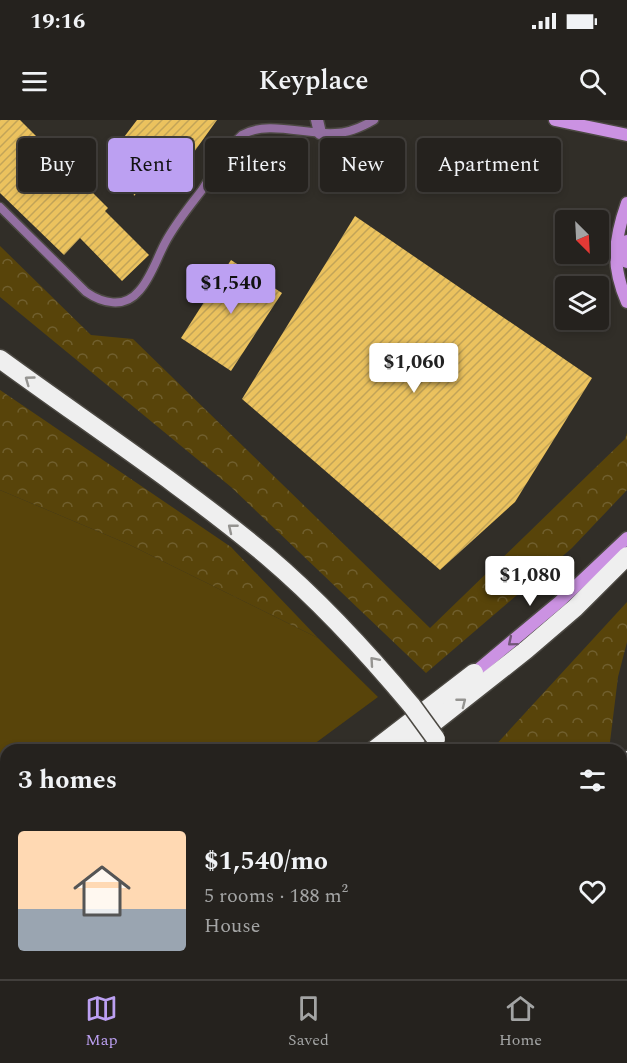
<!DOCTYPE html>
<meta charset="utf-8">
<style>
body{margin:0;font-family:Spectral,serif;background:#312f2b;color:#f1f3f6;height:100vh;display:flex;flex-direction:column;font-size:22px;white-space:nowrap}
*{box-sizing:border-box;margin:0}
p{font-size:20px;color:#a3a4a4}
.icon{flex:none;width:33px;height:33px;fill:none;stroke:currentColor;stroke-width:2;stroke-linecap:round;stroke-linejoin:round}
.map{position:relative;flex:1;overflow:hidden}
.panel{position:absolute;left:0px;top:624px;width:627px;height:236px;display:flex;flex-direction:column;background:#25221e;border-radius:18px 18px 0 0;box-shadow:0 3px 9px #0003,0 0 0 2px #423f3c}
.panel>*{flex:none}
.banner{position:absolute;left:18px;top:18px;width:591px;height:54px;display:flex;gap:12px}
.needle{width:39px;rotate:156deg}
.controls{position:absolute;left:555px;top:90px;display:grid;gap:12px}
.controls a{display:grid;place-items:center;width:54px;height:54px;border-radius:6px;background:#25221e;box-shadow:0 3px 9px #0003,0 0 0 2px #423f3c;font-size:30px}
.price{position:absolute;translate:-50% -51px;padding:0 14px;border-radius:6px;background:#fff;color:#222;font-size:20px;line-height:39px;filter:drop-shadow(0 2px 3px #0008)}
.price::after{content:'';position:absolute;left:50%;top:36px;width:18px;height:14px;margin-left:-9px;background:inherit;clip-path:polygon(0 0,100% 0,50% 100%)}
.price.active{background:#bca0f2;color:#111}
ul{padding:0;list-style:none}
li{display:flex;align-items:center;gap:18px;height:150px;padding:0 18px}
li span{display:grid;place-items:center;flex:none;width:168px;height:120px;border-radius:6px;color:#555}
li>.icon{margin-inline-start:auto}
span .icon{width:72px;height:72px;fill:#fffc;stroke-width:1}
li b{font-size:26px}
h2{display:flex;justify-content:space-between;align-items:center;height:72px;padding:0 18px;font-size:26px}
.chip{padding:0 21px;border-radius:6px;background:#25221e;box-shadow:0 3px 9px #0003,0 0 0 2px #423f3c;font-size:21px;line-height:54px}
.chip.active{background:#bca0f2;color:#111}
.status{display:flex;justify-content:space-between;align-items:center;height:42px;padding:0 30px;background:#25221e;direction:ltr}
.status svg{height:16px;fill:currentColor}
header{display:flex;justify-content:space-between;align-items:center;height:78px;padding:0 18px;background:#25221e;font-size:27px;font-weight:600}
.menu{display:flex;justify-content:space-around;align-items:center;height:84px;border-top:2px solid #423f3c;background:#25221e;font-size:16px;color:#a3a4a4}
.menu a{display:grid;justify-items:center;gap:3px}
.menu .active{color:#bca0f2}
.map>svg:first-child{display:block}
.green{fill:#58440a}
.forest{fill:url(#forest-crowns)}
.building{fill:url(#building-hatch)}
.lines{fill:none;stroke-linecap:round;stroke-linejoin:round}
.service-casing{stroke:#4c4943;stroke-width:11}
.minor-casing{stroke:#4c4943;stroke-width:15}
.secondary-casing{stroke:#4c4943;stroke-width:15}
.motorway-casing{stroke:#4c4943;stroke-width:21}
.service{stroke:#936fa1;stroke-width:8}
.minor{stroke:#936fa1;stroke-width:12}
.secondary{stroke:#cb92e2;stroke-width:12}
.motorway{stroke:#efefef;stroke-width:18}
.motorway-bridge-casing{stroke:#4c4943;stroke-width:21;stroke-linecap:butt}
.motorway-bridge{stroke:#efefef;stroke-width:18}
.oneway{stroke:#959491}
.oneway2{stroke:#715677}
</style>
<div class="status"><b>19:16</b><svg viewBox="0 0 49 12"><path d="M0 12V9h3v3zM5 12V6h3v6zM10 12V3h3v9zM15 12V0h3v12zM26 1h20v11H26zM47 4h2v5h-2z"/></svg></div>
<header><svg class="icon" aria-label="menu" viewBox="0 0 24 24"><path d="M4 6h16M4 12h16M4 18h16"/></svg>Keyplace<svg class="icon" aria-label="search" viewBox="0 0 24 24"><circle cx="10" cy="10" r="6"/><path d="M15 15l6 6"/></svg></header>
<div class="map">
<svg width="627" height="859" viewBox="0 0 627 859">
<defs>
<pattern id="forest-crowns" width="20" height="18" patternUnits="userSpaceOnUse" patternTransform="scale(1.5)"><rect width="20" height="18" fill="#58440a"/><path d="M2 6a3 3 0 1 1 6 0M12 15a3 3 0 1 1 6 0" fill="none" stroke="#705f2e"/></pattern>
<pattern id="building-hatch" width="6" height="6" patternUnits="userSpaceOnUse" patternTransform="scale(1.5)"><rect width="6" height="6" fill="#ebc25e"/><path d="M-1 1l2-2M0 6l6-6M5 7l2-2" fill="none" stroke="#c2a458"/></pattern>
</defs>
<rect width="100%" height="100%" fill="#312e28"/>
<g class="green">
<polygon points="0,370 128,424 318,518 378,577 306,630 6,630 6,638 0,635"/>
<polygon points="388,854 522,854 523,859 389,859"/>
</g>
<g class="forest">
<polygon points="0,126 91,215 133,219 430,508 625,319 627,313 627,370 572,428 426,553 231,367 0,177"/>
<polygon points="0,270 231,427 318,518 128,424 0,370"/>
<polygon points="627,482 627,522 618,557 609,630 492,629"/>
<polygon points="0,635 6,638 6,736 0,715"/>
<polygon points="228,854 388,854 389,859 225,859"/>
</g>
<g class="building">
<polygon points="0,0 20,0 108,88 105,91 149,135 122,161 80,118 64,135 0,73"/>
<polygon points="137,0 217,0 189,39 174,29 134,76 130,49 118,25"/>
<polygon points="355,96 592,258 515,382 440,450 242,279"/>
<polygon points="231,140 282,173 231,251 181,218"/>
</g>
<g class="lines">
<g class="service-casing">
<path id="service" d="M0,87L86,172C102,183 124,189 139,171C151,158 157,138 165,123C175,104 189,87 202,70C214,52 226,30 242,15C267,0 306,15 335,13C348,13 362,7 374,0"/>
</g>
<g class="minor-casing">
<polyline id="minor" points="317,0 320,13"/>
</g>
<g class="secondary-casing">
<g id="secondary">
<polyline points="555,0 627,15"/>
<path d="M627,83C614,120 611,146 627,182"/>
<polyline points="627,121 627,142"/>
<polyline points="474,553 559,482 627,418"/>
</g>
</g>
<g class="motorway-casing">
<g id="motorway">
<path d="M0,239C89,304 182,365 267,436C320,481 367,532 412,586"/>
<polyline points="374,630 474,553"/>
<polyline points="399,630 526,530 575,488 627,436"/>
<polyline points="621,684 627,640"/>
<polyline points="0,840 5,859"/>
<polyline points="551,854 553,859"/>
<polyline points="103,859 108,854"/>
<polyline points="181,859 183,854"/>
<polyline points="614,859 614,854"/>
</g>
</g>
<use href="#service" class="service"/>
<use href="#minor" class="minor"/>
<use href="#secondary" class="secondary"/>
<use href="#motorway" class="motorway"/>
<g class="motorway-bridge-casing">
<polyline id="motorway-bridge" points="412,586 436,619"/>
</g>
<use href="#motorway-bridge" class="motorway-bridge"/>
</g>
<defs><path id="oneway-chevron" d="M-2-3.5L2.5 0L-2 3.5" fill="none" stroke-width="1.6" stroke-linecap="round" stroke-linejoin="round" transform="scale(1.5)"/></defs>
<g class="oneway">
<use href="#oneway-chevron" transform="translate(29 260) rotate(-144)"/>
<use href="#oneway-chevron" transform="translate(232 408) rotate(-141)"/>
<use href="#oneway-chevron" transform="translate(374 541) rotate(-131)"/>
<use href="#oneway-chevron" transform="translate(462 582) rotate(-38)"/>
</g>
<use class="oneway2" href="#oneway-chevron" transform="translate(512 522) rotate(140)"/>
</svg>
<div class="controls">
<a><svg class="needle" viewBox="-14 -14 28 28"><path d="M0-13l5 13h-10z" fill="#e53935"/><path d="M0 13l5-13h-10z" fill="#a3a4a4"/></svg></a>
<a><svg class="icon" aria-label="layers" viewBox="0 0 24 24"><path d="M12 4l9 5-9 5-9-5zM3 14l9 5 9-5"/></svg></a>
</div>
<b class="price active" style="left:231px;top:195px">$1,540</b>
<b class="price" style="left:414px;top:274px">$1,060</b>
<b class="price" style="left:530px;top:487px">$1,080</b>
<div class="banner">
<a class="chip">Buy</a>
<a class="chip active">Rent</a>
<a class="chip">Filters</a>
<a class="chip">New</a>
<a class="chip">Apartment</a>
</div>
<section class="panel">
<h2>3 homes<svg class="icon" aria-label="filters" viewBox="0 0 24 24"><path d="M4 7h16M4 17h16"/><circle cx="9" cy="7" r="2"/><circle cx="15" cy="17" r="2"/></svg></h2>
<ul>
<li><span style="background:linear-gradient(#ffd9b3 65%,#9aa5b1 0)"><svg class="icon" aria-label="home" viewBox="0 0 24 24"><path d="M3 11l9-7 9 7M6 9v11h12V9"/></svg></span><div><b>$1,540/mo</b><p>5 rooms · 188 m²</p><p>House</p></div><svg class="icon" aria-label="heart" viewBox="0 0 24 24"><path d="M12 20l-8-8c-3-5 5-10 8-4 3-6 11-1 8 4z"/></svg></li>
</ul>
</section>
</div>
<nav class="menu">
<a class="active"><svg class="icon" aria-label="map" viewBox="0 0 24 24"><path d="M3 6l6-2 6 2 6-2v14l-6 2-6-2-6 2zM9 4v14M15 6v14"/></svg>Map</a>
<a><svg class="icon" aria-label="saved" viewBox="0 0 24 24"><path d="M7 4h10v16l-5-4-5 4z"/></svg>Saved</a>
<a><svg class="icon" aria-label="home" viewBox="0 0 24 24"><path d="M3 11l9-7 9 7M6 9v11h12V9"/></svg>Home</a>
</nav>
